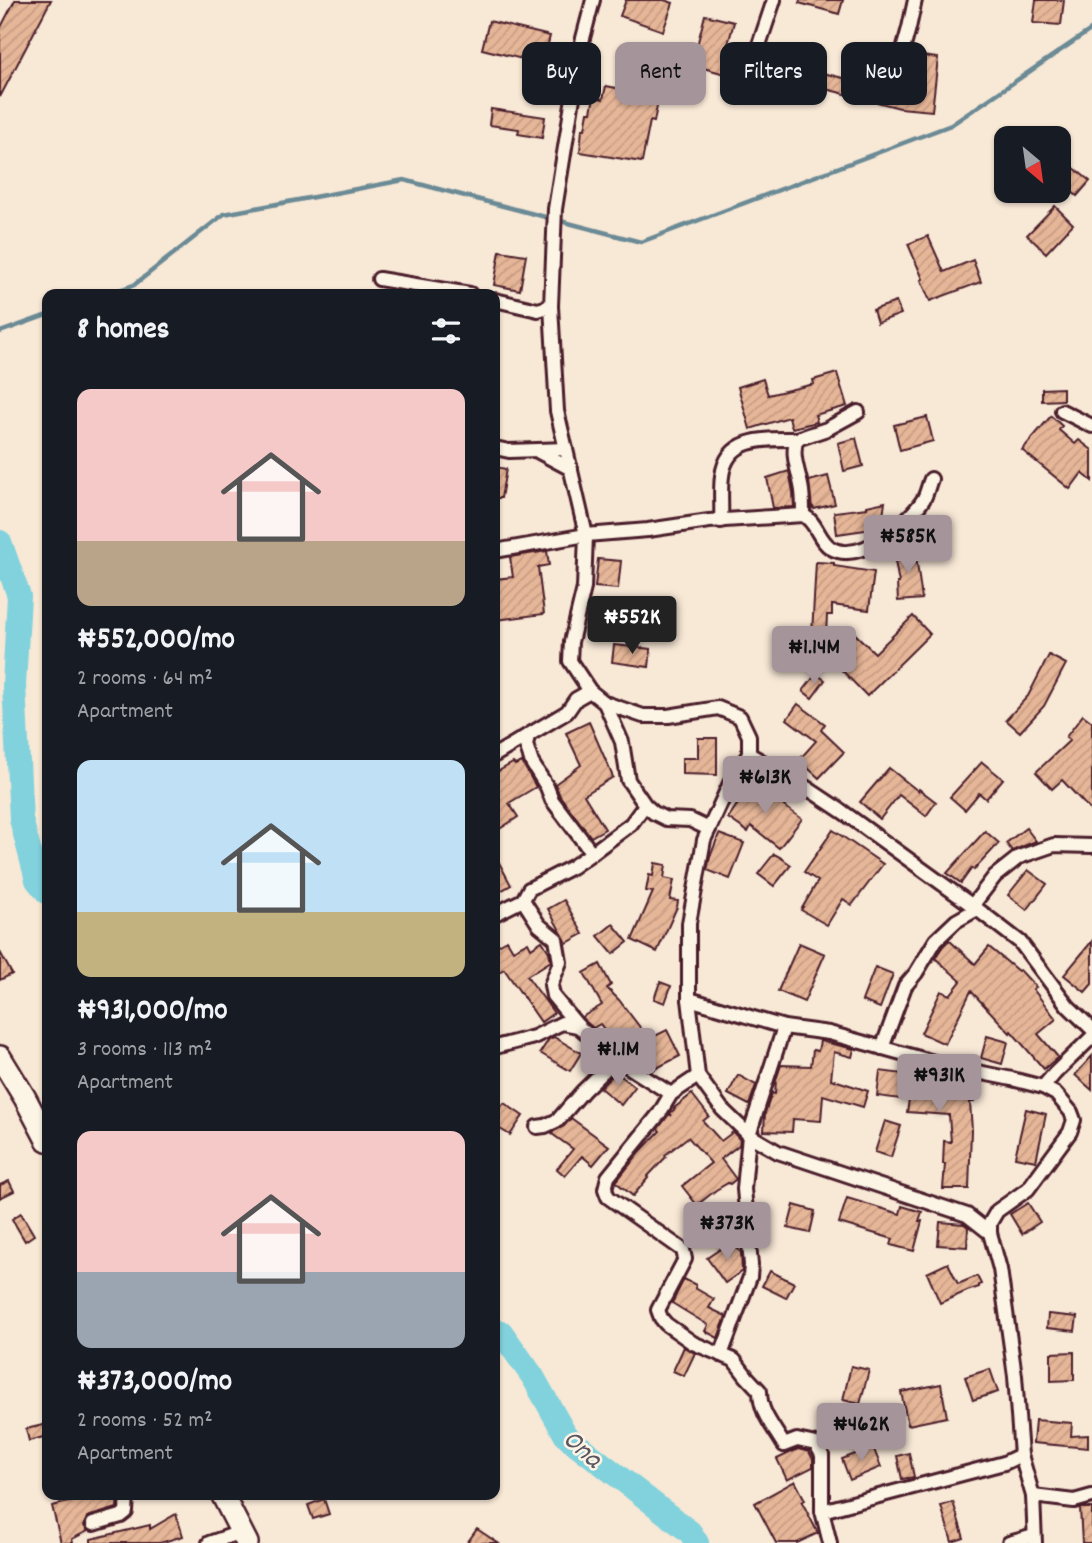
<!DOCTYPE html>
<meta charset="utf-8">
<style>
body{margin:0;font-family:Dekko,sans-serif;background:#20242c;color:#f1f3f6;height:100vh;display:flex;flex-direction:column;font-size:26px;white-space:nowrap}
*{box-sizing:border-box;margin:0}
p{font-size:23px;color:#9ea1a6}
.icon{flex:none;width:38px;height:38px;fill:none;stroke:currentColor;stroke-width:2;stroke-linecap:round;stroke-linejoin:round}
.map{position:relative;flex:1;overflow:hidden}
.drawer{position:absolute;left:42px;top:289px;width:458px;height:1211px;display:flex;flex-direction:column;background:#171b24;border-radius:14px;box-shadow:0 2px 5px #0004}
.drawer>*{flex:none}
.hud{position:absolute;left:522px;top:42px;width:466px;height:63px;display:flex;gap:14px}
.needle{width:46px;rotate:151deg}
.fabs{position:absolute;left:994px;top:126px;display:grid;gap:14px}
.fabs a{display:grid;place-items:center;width:77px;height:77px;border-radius:14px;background:#171b24;box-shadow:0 2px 5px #0004;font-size:35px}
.price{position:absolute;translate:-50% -60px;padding:0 16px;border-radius:7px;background:#a6949b;color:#111;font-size:23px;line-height:46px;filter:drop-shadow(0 2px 4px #0008)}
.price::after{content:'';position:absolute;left:50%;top:42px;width:21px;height:16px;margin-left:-10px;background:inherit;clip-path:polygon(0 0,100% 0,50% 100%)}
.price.current{background:#222;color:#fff}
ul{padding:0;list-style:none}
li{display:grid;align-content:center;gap:14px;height:371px;padding:0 35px}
li span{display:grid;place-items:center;height:217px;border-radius:14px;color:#555}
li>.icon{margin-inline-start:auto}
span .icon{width:126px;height:126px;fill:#fffc;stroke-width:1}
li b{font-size:30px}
h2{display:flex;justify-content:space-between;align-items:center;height:84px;padding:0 35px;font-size:30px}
.pill{padding:0 24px;border-radius:14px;background:#171b24;box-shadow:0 2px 5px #0004;font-size:24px;line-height:63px}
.pill.current{background:#a6949b;color:#111}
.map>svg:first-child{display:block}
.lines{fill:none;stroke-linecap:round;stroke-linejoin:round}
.stream{stroke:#6b8a95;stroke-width:4.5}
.river{stroke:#81d2dc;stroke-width:24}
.building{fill:url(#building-hatch);stroke:#4a1f2b;stroke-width:2}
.minor-casing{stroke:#4a1f2b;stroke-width:18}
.trunk-casing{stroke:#4a1f2b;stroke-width:26}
.minor{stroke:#fcf5e5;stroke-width:12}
.trunk{stroke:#fcf5e5;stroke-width:21}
.labels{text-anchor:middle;stroke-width:5;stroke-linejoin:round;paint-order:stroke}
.water-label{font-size:28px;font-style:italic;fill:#5a5560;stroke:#fcf5e5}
</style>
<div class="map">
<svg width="1092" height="1543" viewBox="0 0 1092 1543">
<defs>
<pattern id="building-hatch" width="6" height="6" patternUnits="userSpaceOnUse" patternTransform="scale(1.75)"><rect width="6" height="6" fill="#e6b698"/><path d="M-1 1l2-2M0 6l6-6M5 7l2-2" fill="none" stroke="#c79c83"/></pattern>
</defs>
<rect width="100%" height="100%" fill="#f8e8d6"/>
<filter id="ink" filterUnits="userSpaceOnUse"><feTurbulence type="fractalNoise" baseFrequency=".0143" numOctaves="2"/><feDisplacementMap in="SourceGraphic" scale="14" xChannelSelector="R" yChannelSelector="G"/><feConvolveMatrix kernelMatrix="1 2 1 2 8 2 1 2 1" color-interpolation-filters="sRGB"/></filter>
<g filter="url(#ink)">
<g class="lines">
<g class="stream">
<polyline points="108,294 134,285 224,214 404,180 641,242 951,125 1092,29"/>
<polyline points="0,332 47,315"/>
</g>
<g class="river">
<polyline points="0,542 19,596 14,685 21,819 37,880 47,892"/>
<polyline points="495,1330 501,1332 533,1377 566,1436 690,1532 697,1543"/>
</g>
</g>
<g class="building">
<polygon points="15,0 51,0 0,97 0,29"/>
<polygon points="626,0 664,0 673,3 663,31 620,16"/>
<polygon points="800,0 843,0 839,14 799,3"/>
<polygon points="1036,0 1064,0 1061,25 1033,23"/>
<polygon points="705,15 734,22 726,52 735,54 729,75 692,65"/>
<polygon points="489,21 550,36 543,64 482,49"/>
<polygon points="914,55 938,58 932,111 900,108 810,85 808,93 775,83 782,58 815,68 815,71 883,88 882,94 910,97"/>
<polygon points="643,56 662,62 652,95 659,96 654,122 650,121 642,162 580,152 582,129 585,129 588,112 591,112 594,97 603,99 606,86 632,91"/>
<polygon points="757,70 775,75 770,94 751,89"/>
<polygon points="491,109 545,117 542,138 518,134 519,129 489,125"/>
<polygon points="1068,163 1090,181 1077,196 1059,181 1059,173"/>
<polygon points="1055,206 1073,224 1046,253 1027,235"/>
<polygon points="928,236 944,272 973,260 981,282 930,301 921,280 923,279 908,244"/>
<polygon points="500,251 526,255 520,290 494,285"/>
<polygon points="896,302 901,314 877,323 873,310"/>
<polygon points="837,373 847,406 815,415 817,422 792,428 789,417 750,429 738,387 763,379 768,395 814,384 813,380"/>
<polygon points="1063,388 1063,400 1042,401 1042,389"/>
<polygon points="1051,416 1062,426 1059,430 1075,444 1079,440 1092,450 1092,481 1082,473 1070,489 1022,450"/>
<polygon points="927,417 933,441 900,450 894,425"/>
<polygon points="856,438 863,466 844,471 838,443"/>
<polygon points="495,467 506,469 501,498 495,498"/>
<polygon points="789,471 793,492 794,507 773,508 767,478"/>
<polygon points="828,476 835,504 814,509 813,507 812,508 809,481"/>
<polygon points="885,502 881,529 877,532 873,534 872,529 837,534 834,512 867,508 867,506"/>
<polygon points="910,545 912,557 916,556 922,599 898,601 897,583 899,583 895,561 898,560 896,548"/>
<polygon points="547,551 549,565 538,567 544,614 495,620 495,579 513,577 510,557"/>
<polygon points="598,559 621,561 618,589 595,587"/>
<polygon points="816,562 834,563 834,566 874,572 869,610 832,605 832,615 827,615 826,635 812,634"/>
<polygon points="913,616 930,634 867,696 829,657 853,632 875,653"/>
<polygon points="614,645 651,649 649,667 612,662"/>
<polygon points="1049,655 1066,664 1044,706 1020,732 1006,720 1028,696"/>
<polygon points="816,674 825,680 812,698 803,691"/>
<polygon points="798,704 825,724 821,730 844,752 819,778 799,760 816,741 787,719"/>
<polygon points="1083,715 1092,722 1092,812 1062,780 1052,789 1036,772 1070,740 1066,737"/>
<polygon points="589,722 613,777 584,795 605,829 591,837 560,796 555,784 581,765 566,733"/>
<polygon points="698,738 717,738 717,775 682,774 682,758 698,758"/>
<polygon points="522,762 536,787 509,803 518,817 495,832 495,773 513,763 515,765"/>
<polygon points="982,762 1003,779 986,799 979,793 965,810 950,797"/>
<polygon points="889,768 918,791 919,789 936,802 926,816 899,795 880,819 860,802"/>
<polygon points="752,783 802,819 779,848 751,826 748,832 728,818"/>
<polygon points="1026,828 1036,841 1012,851 1006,843"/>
<polygon points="833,830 883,864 852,905 843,899 827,925 801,910 818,881 804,872"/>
<polygon points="985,831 999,843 974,870 972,868 961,883 947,873"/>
<polygon points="719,834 744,843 730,879 707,870 710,857"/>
<polygon points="774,854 780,857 791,865 774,886 758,874"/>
<polygon points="495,855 511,885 495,894"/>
<polygon points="655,863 666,865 664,878 674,880 670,900 678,901 677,907 657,952 632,940 653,892 646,891 649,875 653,876"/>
<polygon points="1028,870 1047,884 1027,910 1008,895"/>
<polygon points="564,900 583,934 567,943 548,909"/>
<polygon points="613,924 628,942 613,954 598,936"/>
<polygon points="507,940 513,950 528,942 531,948 542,941 549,952 551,961 527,976 554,1013 541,1022 504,969 499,972 495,967 495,947"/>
<polygon points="949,940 975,964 989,947 1018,971 1020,970 1036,987 1033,989 1056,1019 1038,1034 1058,1057 1044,1069 1011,1031 1010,1033 971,991 945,1044 921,1033 941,991 950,995 961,981 935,958 943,946"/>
<polygon points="1092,941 1092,984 1085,992 1064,975"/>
<polygon points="799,943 825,954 804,1002 778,991"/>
<polygon points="0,952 12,974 0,980"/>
<polygon points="600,964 611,985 607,988 619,1000 649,1039 667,1030 680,1056 651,1071 648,1069 632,1036 618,1047 600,1024 593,1028 584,1020 582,1017 602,1005 584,973"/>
<polygon points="875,967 893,974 880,1008 862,1001"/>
<polygon points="660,982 671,986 665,1003 654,999"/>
<polygon points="987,1036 1008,1042 1002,1064 981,1058"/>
<polygon points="554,1037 581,1053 570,1071 540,1053 549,1039"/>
<polygon points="820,1041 854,1049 852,1057 834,1052 831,1079 868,1091 863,1107 823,1095 821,1121 793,1119 792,1132 764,1131 765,1113 772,1093 775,1094 776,1080 781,1065 811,1066 813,1050 818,1051"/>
<polygon points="1092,1056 1092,1090 1075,1075"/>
<polygon points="912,1070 936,1072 935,1074 978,1083 974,1102 970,1102 972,1130 971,1130 969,1189 943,1189 945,1164 943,1164 944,1141 951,1142 949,1115 907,1112 909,1100 877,1096 880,1071 911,1075"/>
<polygon points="616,1072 635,1087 621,1105 600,1088"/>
<polygon points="738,1075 756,1085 749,1105 728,1094"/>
<polygon points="692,1094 709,1116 703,1121 721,1141 733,1132 740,1140 739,1145 721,1159 736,1179 730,1184 728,1183 716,1190 697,1205 682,1186 711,1163 688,1137 665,1155 666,1157 647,1177 648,1178 633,1196 616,1182 639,1153 660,1131 658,1129 669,1114 672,1116 670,1113 675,1109 674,1108"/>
<polygon points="504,1103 523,1116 510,1135 495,1126 495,1115"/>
<polygon points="1026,1109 1046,1114 1036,1161 1015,1157"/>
<polygon points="571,1118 609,1146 593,1165 582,1156 565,1176 557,1169 573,1149 552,1134 554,1131 564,1126"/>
<polygon points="885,1121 901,1126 891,1157 875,1152"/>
<polygon points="9,1181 14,1191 0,1198 0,1185"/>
<polygon points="847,1198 900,1214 902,1206 922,1212 919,1221 922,1221 914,1251 891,1245 893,1239 839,1223"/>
<polygon points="1028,1203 1040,1222 1022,1234 1010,1214"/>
<polygon points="794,1205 815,1211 810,1233 788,1228"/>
<polygon points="21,1213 34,1235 25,1241 12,1219"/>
<polygon points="940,1222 964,1224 968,1227 967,1247 938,1245"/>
<polygon points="732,1241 741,1253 742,1271 725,1283 707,1258"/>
<polygon points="948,1263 958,1284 977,1276 981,1284 979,1285 979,1287 967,1291 940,1303 927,1273"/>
<polygon points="770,1271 794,1283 786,1298 762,1286"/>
<polygon points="684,1279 696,1285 695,1288 714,1299 709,1308 726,1316 718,1338 705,1331 708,1325 672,1303"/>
<polygon points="1048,1314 1077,1317 1075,1331 1047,1328"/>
<polygon points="684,1347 695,1353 684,1376 673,1371"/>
<polygon points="1074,1352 1074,1380 1051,1381 1051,1353"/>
<polygon points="851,1366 869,1370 860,1404 843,1400"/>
<polygon points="990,1369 998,1392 973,1400 965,1377"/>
<polygon points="941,1384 947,1417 908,1425 901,1392"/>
<polygon points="1035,1420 1072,1423 1071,1436 1088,1435 1088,1448 1033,1443"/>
<polygon points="47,1424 47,1436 29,1441 26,1429"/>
<polygon points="873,1447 881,1467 850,1480 842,1459"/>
<polygon points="798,1449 809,1452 813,1459 813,1467 787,1480 777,1459"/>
<polygon points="909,1453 914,1477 902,1479 897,1456"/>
<polygon points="795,1481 805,1500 802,1502 818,1533 797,1543 776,1543 755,1503"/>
<polygon points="71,1494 118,1494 117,1508 87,1517 84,1526 88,1531 72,1539 73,1543 61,1543 52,1506 73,1501"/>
<polygon points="324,1499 329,1514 313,1519 308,1505"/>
<polygon points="953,1502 964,1538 952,1542 941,1506"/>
<polygon points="1080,1508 1092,1508 1092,1543 1082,1543"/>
<polygon points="176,1514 183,1536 160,1543 91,1543 91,1539 150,1525 150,1529"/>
<polygon points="477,1529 498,1543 467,1543"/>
</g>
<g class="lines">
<g class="minor-casing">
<g id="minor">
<polyline points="593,0 582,42 555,209 551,306 557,411 586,535 584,588 571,642 570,661 590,691 605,703 643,716 668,716 718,708 740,717 749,736 749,754 732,779 704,840 689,923 689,999 698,1076 722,1109 749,1135 778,1152 967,1215 990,1233 1000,1269 1015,1376 1021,1455 1033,1496 1035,1543"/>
<polyline points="760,57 760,42 774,0"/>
<polyline points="896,75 909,28 915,0"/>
<polyline points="379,279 470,294"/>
<polyline points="495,300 538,310 551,306"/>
<polyline points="1062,411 1092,426"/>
<polyline points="495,448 509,451 566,449"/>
<polyline points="539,452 571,469"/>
<path d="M803,515C803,507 803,499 802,491C800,474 790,455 797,439L827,429L858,412"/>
<path d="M721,521C722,506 720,491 722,476C727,436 766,439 797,439"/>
<path d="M495,551L586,535L648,530L709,521L803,515C817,522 818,540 831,548C859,565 908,523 923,500C927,494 928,486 931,479"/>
<polyline points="605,703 622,742 628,780 645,805 654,813 666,819 690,820 709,829"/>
<polyline points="528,736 526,745 532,763 547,787 552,800 592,853"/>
<polyline points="749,754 807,788 843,812 977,909 1020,942 1068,1006 1092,1029"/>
<polyline points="495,755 567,712 576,699 590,691"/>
<polyline points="523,900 539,925 556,939 560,962 551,985 553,996 578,1026 616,1059 671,1094"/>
<polyline points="972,906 995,876 1019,857 1054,845 1092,846"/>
<polyline points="495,914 523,900 529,889 572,867 592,853 631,824 645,805"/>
<polyline points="689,999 784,1027 829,1033 948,1066 1012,1079 1043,1087 1056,1094 1071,1112 1074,1120 1070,1132 1028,1189 997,1211 990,1223 990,1233"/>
<polyline points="495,1047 534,1037 562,1023 578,1026"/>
<polyline points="882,1048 905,986 916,973 936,940 956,921 977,909"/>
<path d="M698,1076L671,1094L659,1114L608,1177L605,1189L608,1197L683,1250L685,1259L658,1310L661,1318L666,1324L693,1343L734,1360L747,1377L760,1391C760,1413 773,1426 784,1445L797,1440L816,1444L822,1455V1511L830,1543"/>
<polyline points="1043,1087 1055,1073 1092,1037"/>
<polyline points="537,1127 545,1126 558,1120 583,1091 616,1059"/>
<polyline points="721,1355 750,1277 751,1265 744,1189 749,1135 784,1027"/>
<polyline points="1033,1496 1074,1501 1092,1496"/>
<polyline points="822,1511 1004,1463 1021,1455"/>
<polyline points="93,1524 121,1516 126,1512 127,1494"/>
<polyline points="209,1543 241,1532"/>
<polyline points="1009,1543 1034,1536"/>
</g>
</g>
<g class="trunk-casing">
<g id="trunk">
<polyline points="0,1057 25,1098 47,1140"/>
<polyline points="222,1494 247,1543"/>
</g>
</g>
<use href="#minor" class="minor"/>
<use href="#trunk" class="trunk"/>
</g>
</g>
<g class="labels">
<g class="water-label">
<text transform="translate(584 1447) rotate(42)" y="10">Ona</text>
</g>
</g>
</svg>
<div class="fabs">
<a><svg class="needle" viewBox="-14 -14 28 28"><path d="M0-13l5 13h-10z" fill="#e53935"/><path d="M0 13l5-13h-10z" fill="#9ea1a6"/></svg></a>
</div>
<b class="price" style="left:908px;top:575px">₦585K</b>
<b class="price current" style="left:632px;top:656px">₦552K</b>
<b class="price" style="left:814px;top:686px">₦1.14M</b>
<b class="price" style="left:765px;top:816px">₦613K</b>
<b class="price" style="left:618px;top:1088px">₦1.1M</b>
<b class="price" style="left:939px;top:1114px">₦931K</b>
<b class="price" style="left:727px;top:1262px">₦373K</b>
<b class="price" style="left:861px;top:1463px">₦462K</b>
<div class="hud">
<a class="pill">Buy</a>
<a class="pill current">Rent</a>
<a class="pill">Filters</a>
<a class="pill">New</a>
</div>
<section class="drawer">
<h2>8 homes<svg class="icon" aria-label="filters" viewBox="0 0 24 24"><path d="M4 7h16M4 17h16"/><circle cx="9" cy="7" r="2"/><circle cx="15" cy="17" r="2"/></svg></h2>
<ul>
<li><span style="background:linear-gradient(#f6c9c9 70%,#b9a48a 0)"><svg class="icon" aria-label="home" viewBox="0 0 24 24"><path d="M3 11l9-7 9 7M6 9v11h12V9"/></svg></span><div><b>₦552,000/mo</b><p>2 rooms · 64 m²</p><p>Apartment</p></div></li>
<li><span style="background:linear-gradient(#bfe0f5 70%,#c2b280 0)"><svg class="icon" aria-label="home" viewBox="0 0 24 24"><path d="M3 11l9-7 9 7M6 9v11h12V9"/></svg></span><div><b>₦931,000/mo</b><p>3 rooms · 113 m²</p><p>Apartment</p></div></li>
<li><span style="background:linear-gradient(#f6c9c9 65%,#9aa5b1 0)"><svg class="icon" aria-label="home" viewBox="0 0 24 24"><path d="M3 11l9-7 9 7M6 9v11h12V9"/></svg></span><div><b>₦373,000/mo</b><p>2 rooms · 52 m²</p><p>Apartment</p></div></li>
</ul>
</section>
</div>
